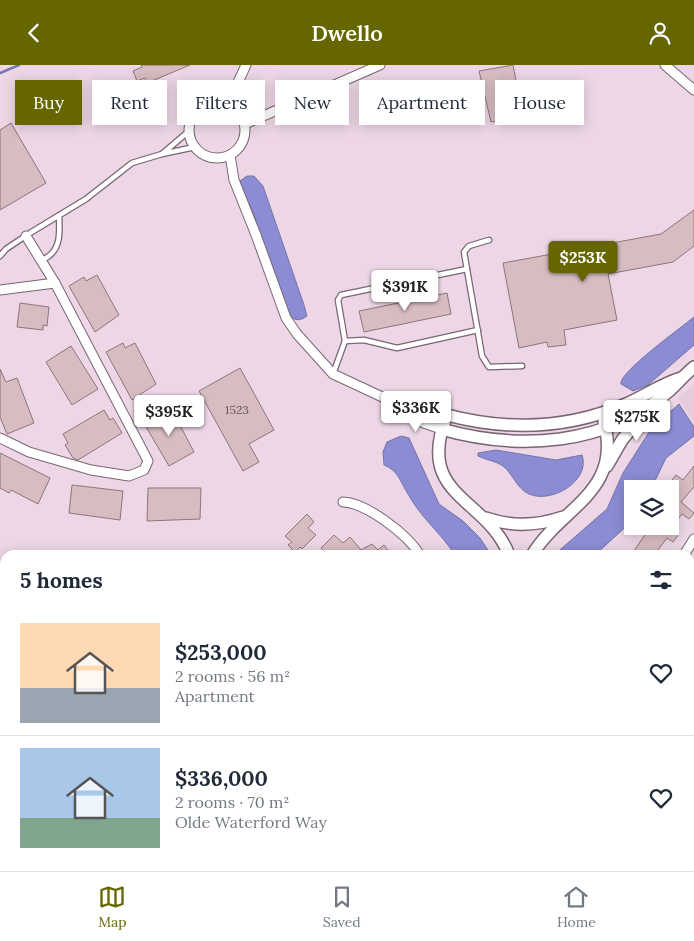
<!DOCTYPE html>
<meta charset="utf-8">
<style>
body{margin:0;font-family:Lora,serif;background:#f2f2f3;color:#1f2937;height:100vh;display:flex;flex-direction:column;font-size:19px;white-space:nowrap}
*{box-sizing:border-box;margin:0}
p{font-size:16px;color:#747a83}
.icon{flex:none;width:28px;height:28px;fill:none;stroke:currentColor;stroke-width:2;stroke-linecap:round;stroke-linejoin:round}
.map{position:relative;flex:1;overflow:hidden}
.sheet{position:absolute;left:0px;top:485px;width:695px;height:321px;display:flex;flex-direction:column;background:#fff;border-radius:15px 15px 0 0;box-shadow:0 2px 12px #0003}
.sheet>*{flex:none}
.guide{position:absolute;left:15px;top:15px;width:665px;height:45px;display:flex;gap:10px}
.tools{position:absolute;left:624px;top:415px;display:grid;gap:10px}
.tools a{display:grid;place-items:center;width:55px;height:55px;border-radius:0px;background:#fff;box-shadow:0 2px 12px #0003;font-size:25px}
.price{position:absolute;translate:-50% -42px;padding:0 11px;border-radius:5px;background:#fff;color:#222;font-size:16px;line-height:32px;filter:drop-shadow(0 1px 2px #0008)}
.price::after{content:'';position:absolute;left:50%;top:30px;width:15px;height:11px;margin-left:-8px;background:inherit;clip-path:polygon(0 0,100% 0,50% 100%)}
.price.current{background:#660;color:#fff}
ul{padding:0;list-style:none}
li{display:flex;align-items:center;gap:15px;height:125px;padding:0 20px}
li+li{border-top:1px solid #e0e1e3}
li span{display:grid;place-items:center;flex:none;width:140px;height:100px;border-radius:0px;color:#555}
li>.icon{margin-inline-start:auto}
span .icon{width:60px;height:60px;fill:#fffc;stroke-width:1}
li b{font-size:21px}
h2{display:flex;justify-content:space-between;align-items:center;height:60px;padding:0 20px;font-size:21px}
.tag{padding:0 18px;border-radius:0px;background:#fff;box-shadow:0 2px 12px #0003;font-size:18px;line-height:45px}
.tag.current{background:#660;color:#fff}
header{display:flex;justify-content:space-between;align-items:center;height:65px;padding:0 20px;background:#660;color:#fff;font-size:22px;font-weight:600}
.tab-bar{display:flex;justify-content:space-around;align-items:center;height:70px;border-top:1px solid #e0e1e3;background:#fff;font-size:14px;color:#747a83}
.tab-bar a{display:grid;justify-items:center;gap:2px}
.tab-bar .current{color:#660}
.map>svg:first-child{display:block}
.built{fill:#e6cade}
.water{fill:#8c8cd5;stroke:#7673a8}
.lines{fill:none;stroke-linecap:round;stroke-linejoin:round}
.stream{stroke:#7673a8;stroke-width:2.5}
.building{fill:#d7bcc1;stroke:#8e757a}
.service-casing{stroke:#796573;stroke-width:7}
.minor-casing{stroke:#796573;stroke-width:11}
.tertiary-casing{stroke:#796573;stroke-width:14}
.service{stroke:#fff;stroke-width:4.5}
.minor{stroke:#fff;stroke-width:9}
.tertiary{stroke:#fff;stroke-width:11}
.labels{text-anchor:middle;stroke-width:5;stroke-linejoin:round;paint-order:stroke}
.number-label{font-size:12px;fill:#675a60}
</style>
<header><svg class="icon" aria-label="back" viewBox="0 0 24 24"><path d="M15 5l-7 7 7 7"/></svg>Dwello<svg class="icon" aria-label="person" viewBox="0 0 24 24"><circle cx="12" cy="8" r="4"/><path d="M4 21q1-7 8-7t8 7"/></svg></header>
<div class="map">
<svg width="694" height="806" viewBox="0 0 694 806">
<rect width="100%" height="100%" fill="#edd7e6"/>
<polygon class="built" points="694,319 694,357 678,333"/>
<g class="water">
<path d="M247,111H254L263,121L304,240L307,251C299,257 295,255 287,250L252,144L240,123V116Z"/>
<path d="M694,252V280L648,320L633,326L621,319C618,308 682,262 694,252Z"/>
<polygon points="679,339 694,362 694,371 666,393 651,424 632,424 632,456 595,490 554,490 607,444 623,408 651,364"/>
<path d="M401,371L409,373L439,439L463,456L480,473L491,490H455C441,468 421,453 408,429C401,418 398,405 384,400L383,387L387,377Z"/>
<path d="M496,385L556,395L582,390C591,416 551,439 529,429C517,424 513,409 503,401C496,396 486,395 478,391V388Z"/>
</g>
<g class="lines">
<polyline class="stream" points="0,8 19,0"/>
</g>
<g class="building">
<polygon points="141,0 190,0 147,18 145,13 137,16 133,6 142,2"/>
<polygon points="513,0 523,51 491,57 479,6"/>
<polygon points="11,58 46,118 0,145 0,65"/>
<polygon points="694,145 694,181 673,197 608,209 617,255 564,265 566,280 548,282 547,277 519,283 503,198 661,169"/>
<polygon points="97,210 119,250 95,267 69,221 84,212 86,216"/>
<polygon points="447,228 451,249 364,267 359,246"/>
<polygon points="20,238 49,242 47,261 43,260 43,265 17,262"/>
<polygon points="123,278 125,283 135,278 156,319 132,335 106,287"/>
<polygon points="71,281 98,324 72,340 46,297"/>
<polygon points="240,303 274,365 249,379 259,397 243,406 199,326"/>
<polygon points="0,304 6,317 17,313 34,358 7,369 0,352"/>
<polygon points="104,345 110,355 113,353 122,368 78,395 73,393 65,380 68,378 63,369"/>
<polygon points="172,345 194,387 169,401 142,355 159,346 161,351"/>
<polygon points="0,388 50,413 38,439 11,425 9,428 0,423"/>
<polygon points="694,401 694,422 681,437 694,448 689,454 682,449 671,463 679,469 673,477 667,473 654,490 631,490 651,461 670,463 670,432 676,425 669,419 676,410 683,415"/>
<polygon points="72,420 123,426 120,455 69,448"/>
<polygon points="148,423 201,423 200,454 147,456"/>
<polygon points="307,449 314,457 308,463 316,470 302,484 300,482 295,487 288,480 292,477 285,471"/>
<polygon points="334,470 343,478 350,472 361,485 372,479 378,485 384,480 392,490 328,490 321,483"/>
</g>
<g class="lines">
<g class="service-casing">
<g id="service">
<polyline points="189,66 162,89 195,82"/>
<polyline points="489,175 469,181 464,187 482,291 489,302 522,301"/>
<polyline points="0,191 6,184 30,168 86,134 132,98 162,89"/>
<path d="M42,195C61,187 60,169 59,151"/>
<polyline points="345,276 364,275 397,283 478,265"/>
<polyline points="333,309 345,276 338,235 341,230 467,204"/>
</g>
</g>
<g class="minor-casing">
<g id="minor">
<polyline points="665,0 694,25"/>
<circle cx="217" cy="65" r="28"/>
<polyline points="228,39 246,0"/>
<polyline points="245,59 380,0"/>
<polyline points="230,90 234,115 256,170 286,253 297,269 333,309 408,344 421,357 441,364"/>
<polyline points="0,225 55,218"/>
<polyline points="408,344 425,342 447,350"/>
<polyline points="0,373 29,387 91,405 129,411 144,405 148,396 55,218 26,171"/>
<path d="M343,437C367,438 408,470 420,490"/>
<polyline points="684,490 694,474"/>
<polyline points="0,551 5,552"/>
<polyline points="690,702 694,694"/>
<polyline points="0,704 5,705"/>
<polyline points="0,791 5,791"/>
<polyline points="128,801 131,806"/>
<polyline points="372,801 386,806"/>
<polyline points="672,801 686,806"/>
<polyline points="160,806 163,801"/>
<polyline points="545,806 546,801"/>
</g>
</g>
<g class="tertiary-casing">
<g id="tertiary">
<path d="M441,364C519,386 606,381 669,326C678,318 685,309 694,302"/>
<polyline points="607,401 622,375 645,347"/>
<path d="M486,453C512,462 537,461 563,452"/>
<path d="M509,490C487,432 414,432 447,350C508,366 568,364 626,339C645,331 661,319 681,313"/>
<path d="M532,490C561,442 623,427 604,357"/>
<polyline points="425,806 426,801"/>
</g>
</g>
<use href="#service" class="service"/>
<use href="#minor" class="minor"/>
<use href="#tertiary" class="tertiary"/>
</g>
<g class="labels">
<g class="number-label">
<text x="237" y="349">1523</text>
</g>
</g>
</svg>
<div class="tools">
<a><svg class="icon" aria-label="layers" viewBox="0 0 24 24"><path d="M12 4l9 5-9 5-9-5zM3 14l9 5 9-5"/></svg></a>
</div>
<b class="price current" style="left:583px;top:218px">$253K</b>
<b class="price" style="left:405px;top:247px">$391K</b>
<b class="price" style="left:416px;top:368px">$336K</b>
<b class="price" style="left:169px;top:372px">$395K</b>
<b class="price" style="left:637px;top:377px">$275K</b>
<div class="guide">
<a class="tag current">Buy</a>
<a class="tag">Rent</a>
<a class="tag">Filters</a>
<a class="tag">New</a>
<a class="tag">Apartment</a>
<a class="tag">House</a>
</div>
<section class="sheet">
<h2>5 homes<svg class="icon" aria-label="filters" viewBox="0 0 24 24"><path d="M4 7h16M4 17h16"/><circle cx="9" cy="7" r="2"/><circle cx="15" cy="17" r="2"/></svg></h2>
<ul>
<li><span style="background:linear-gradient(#ffd9b3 65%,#9aa5b1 0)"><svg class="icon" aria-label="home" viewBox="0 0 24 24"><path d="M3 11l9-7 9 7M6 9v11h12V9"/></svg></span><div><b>$253,000</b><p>2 rooms · 56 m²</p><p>Apartment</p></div><svg class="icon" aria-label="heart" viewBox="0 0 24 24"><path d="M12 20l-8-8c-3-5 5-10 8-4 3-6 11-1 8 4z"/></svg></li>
<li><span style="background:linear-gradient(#a9c7e8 70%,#7fa58c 0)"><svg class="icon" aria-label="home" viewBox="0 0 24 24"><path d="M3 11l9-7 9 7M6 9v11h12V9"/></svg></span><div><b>$336,000</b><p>2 rooms · 70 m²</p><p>Olde Waterford Way</p></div><svg class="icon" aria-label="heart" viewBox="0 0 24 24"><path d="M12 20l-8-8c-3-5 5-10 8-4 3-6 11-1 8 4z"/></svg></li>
</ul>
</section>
</div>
<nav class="tab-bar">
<a class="current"><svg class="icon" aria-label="map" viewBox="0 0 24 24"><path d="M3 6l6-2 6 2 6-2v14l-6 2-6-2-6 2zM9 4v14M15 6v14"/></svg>Map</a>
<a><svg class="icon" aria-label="saved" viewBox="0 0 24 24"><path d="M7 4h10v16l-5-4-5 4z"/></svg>Saved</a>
<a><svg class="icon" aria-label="home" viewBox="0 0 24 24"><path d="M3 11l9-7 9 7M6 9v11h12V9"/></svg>Home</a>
</nav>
